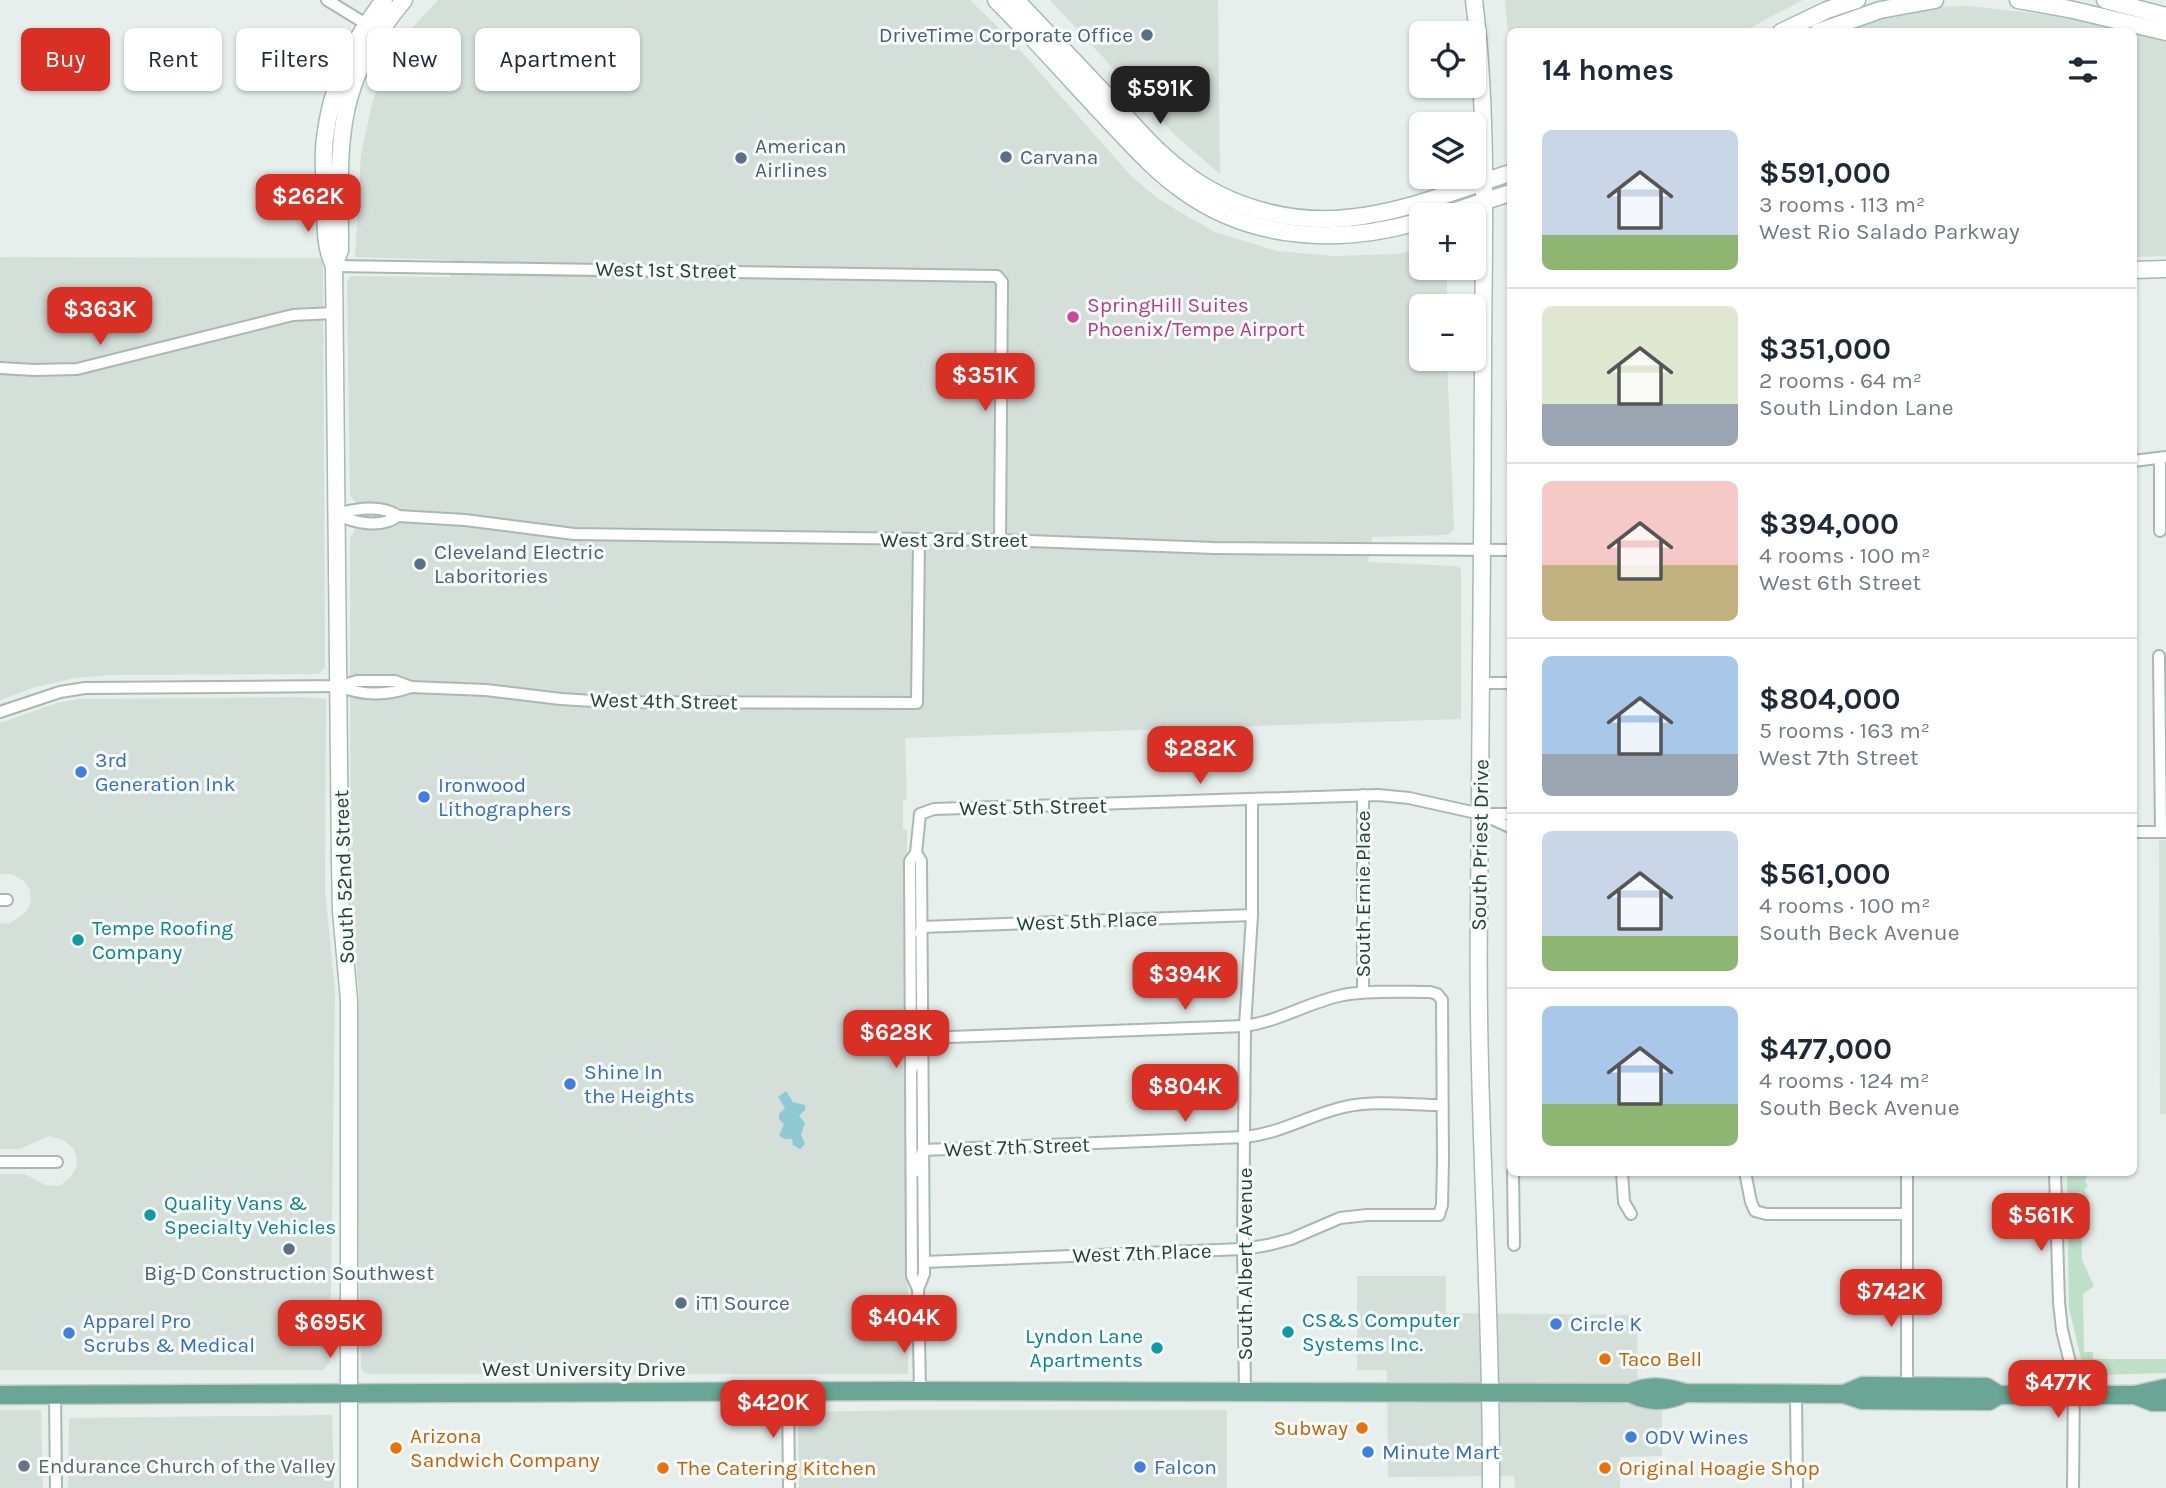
<!DOCTYPE html>
<meta charset="utf-8">
<style>
body{margin:0;font-family:Karla,sans-serif;background:#f2f2f3;color:#1f2937;height:100vh;display:flex;flex-direction:column;font-size:26px;white-space:nowrap}
*{box-sizing:border-box;margin:0}
p{font-size:23px;color:#747a83}
.icon{flex:none;width:38px;height:38px;fill:none;stroke:currentColor;stroke-width:2;stroke-linecap:round;stroke-linejoin:round}
.map{position:relative;flex:1;overflow:hidden}
.sheet{position:absolute;left:1507px;top:28px;width:630px;height:1148px;display:flex;flex-direction:column;background:#fff;border-radius:10px;box-shadow:0 2px 5px #0004}
.sheet>*{flex:none}
.hud{position:absolute;left:21px;top:28px;width:665px;height:63px;display:flex;gap:14px}
.controls{position:absolute;left:1409px;top:21px;display:grid;gap:14px}
.controls a{display:grid;place-items:center;width:77px;height:77px;border-radius:10px;background:#fff;box-shadow:0 2px 5px #0004;font-size:35px}
.price{position:absolute;translate:-50% -60px;padding:0 16px;border-radius:14px;background:#d93025;color:#fff;font-size:23px;line-height:46px;filter:drop-shadow(0 2px 4px #0008)}
.price::after{content:'';position:absolute;left:50%;top:42px;width:21px;height:16px;margin-left:-10px;background:inherit;clip-path:polygon(0 0,100% 0,50% 100%)}
.price.selected{background:#222;color:#fff}
ul{padding:0;list-style:none}
li{display:flex;align-items:center;gap:21px;height:175px;padding:0 35px}
li+li{border-top:2px solid #e0e1e3}
li span{display:grid;place-items:center;flex:none;width:196px;height:140px;border-radius:10px;color:#555}
li>.icon{margin-inline-start:auto}
span .icon{width:84px;height:84px;fill:#fffc;stroke-width:1}
li b{font-size:30px}
h2{display:flex;justify-content:space-between;align-items:center;height:84px;padding:0 35px;font-size:30px}
.chip{padding:0 24px;border-radius:10px;background:#fff;box-shadow:0 2px 5px #0004;font-size:24px;line-height:63px}
.chip.selected{background:#d93025;color:#fff}
.map>svg:first-child{display:block}
.built{fill:#d4dfda}
.green{fill:#bfe0c8}
.water{fill:#8ec9d4}
.lines{fill:none;stroke-linecap:round;stroke-linejoin:round}
.street-casing{stroke:#a8b8b2;stroke-width:14}
.secondary-casing{stroke:#a4bbb3;stroke-width:19}
.primary-casing{stroke:#c2cac8;stroke-width:21}
.street{stroke:#fff;stroke-width:10}
.secondary{stroke:#fff;stroke-width:16}
.primary{stroke:#6aa596;stroke-width:18}
.service-dot{fill:#5c6f8a;stroke:#f7fbf9;stroke-width:2.5}
.hotel-dot{fill:#d1479c;stroke:#f7fbf9;stroke-width:2.5}
.shop-dot{fill:#3f7fe0;stroke:#f7fbf9;stroke-width:2.5}
.culture-dot{fill:#0f9aa8;stroke:#f7fbf9;stroke-width:2.5}
.food-dot{fill:#e8710a;stroke:#f7fbf9;stroke-width:2.5}
.worship-dot{fill:#6b7280;stroke:#f7fbf9;stroke-width:2.5}
.labels{text-anchor:middle;stroke-width:6;stroke-linejoin:round;paint-order:stroke}
.service-label{font-size:21px;fill:#4e5e75;stroke:#f7fbf9;text-anchor:start}
.street-label{font-size:21px;fill:#24423a;stroke:#f7fbf9}
.hotel-label{font-size:21px;fill:#b23c85;stroke:#f7fbf9;text-anchor:start}
.shop-label{font-size:21px;fill:#366cbe;stroke:#f7fbf9;text-anchor:start}
.culture-label{font-size:21px;fill:#0d838f;stroke:#f7fbf9;text-anchor:start}
.food-label{font-size:21px;fill:#c56008;stroke:#f7fbf9;text-anchor:start}
.worship-label{font-size:21px;fill:#5b616d;stroke:#f7fbf9;text-anchor:start}
</style>
<div class="map">
<svg width="2166" height="1488" viewBox="0 0 2166 1488">
<rect width="100%" height="100%" fill="#e6efeb"/>
<g class="built">
<polygon points="438,0 970,0 1012,41 1132,177 1156,197 1178,211 1215,232 1277,251 1334,256 1399,254 1421,247 1421,268 1441,268 1447,276 1447,306 1421,306 1421,359 1447,359 1454,530 1447,535 1372,537 1368,562 1457,566 1461,569 1461,719 905,738 907,799 903,800 903,829 907,831 908,1374 370,1374 363,1372 361,1367 356,1078 359,996 351,896 350,669 350,538 354,532 356,503 350,495 347,281 351,276 450,277 450,260 355,257 361,154 372,104 384,68 402,39"/>
<polygon points="1050,0 1218,0 1220,174 1176,136"/>
<polygon points="1505,0 1803,0 1744,31 1510,32 1510,52"/>
<polygon points="1969,6 2086,19 2166,38 2166,256 2133,257 2133,32 1840,32 1862,23 1928,7"/>
<polygon points="0,257 323,258 325,668 318,674 109,675 75,678 35,687 0,700"/>
<polygon points="1510,382 1510,534 1508,533 1506,407"/>
<polygon points="299,697 326,699 325,892 335,991 330,1362 323,1370 0,1370 0,1174 25,1174 45,1185 59,1186 70,1178 76,1168 77,1159 73,1148 63,1140 49,1136 20,1149 0,1149 0,923 8,924 18,918 26,912 31,902 30,890 24,881 12,874 0,874 0,723 57,703 79,699"/>
<polygon points="2159,840 2166,840 2166,1114 2160,1114"/>
<polygon points="1357,1276 1446,1276 1446,1313 1637,1315 1638,1409 1662,1410 1662,1456 1620,1457 1620,1488 1515,1488 1514,1476 1388,1477 1387,1370 1357,1370"/>
<polygon points="0,1410 41,1410 43,1488 0,1488"/>
<polygon points="920,1410 1227,1410 1227,1488 799,1488 798,1412"/>
<polygon points="332,1415 334,1488 68,1488 69,1418"/>
</g>
<polygon class="green" points="2067,1173 2088,1173 2085,1181 2088,1186 2084,1190 2090,1198 2081,1199 2082,1260 2094,1286 2083,1294 2084,1352 2093,1352 2093,1359 2166,1359 2166,1373 2098,1375 2097,1369 2083,1367 2069,1308"/>
<polygon class="water" points="786,1091 793,1102 805,1105 805,1110 799,1116 805,1123 801,1135 805,1144 800,1149 793,1145 792,1139 785,1139 779,1136 784,1124 779,1119 779,1114 785,1108 778,1097"/>
<g class="lines">
<g class="street-casing">
<g id="street">
<polyline points="327,0 371,27"/>
<polyline points="334,266 997,276 1002,282 1000,540"/>
<polyline points="0,368 34,370 77,369 293,315 334,313"/>
<polyline points="2160,458 2160,531"/>
<polyline points="2133,461 2166,457"/>
<path d="M336,514C354,509 382,504 398,516L465,520L574,534L1000,540L1214,548L1510,550"/>
<path d="M336,514C354,523 381,529 398,516"/>
<polyline points="2159,656 2161,832"/>
<polyline points="1482,683 1510,683"/>
<path d="M339,686C363,696 386,696 411,687"/>
<polyline points="0,712 60,692 85,688 339,686 357,681 395,681 411,687 486,690 561,699 610,702 917,703 919,541"/>
<polyline points="1363,795 1363,992"/>
<polyline points="1484,814 1510,814"/>
<polyline points="2133,832 2166,832"/>
<polyline points="916,853 921,861 924,1274 918,1289 920,1391"/>
<polyline points="0,900 7,900"/>
<polyline points="920,933 922,927 1252,915"/>
<path d="M912,1069L923,1038L1245,1026C1280,1021 1309,1002 1343,995C1372,990 1402,992 1430,992L1437,994L1442,1000L1443,1161L1442,1205L1439,1215H1367L1340,1218L1291,1239L1268,1245L1243,1249L924,1262"/>
<polyline points="0,1162 57,1162"/>
<path d="M916,1171L923,1150L1245,1137C1282,1133 1309,1115 1344,1107C1374,1100 1411,1105 1442,1105"/>
<polyline points="1513,1172 1514,1245"/>
<polyline points="1622,1172 1624,1202 1631,1214"/>
<polyline points="1745,1172 1751,1202 1755,1211 1766,1214 1906,1214"/>
<polyline points="1907,1172 1907,1387"/>
<polyline points="2055,1172 2059,1302 2062,1330 2074,1379 2073,1488"/>
<polyline points="918,1289 912,1276 910,861 916,853 920,814 934,809 1378,795 1409,798 1481,814 1510,827"/>
<polyline points="788,1391 789,1488"/>
<polyline points="1245,1392 1243,1249 1245,1026 1252,915 1252,800"/>
<polyline points="55,1394 56,1488"/>
<polyline points="1796,1394 1797,1488"/>
</g>
</g>
<g class="secondary-casing">
<g id="secondary">
<path d="M996,0C1036,40 1073,83 1112,124C1134,147 1156,172 1182,190C1252,241 1340,245 1421,221"/>
<path d="M1016,0C1046,32 1077,64 1107,96C1131,122 1154,150 1182,171C1228,207 1289,224 1347,218C1403,213 1457,190 1510,173"/>
<path d="M1474,0C1489,121 1483,244 1483,366C1482,548 1482,730 1479,912C1476,1104 1492,1296 1491,1488"/>
<polyline points="2018,0 2069,9 2166,32"/>
<polyline points="2105,0 2166,16"/>
<polyline points="1781,32 1827,10 1857,0"/>
<polyline points="1818,32 1880,10 1935,0"/>
<polyline points="1442,215 1510,193"/>
<path d="M334,266C324,245 326,226 325,203C325,181 322,159 325,138C331,86 352,41 384,0"/>
<polyline points="2133,270 2166,269"/>
<path d="M349,1488V1000L341,911L340,863L334,266L340,250C340,145 331,87 404,0"/>
</g>
</g>
<g class="primary-casing">
<g id="primary">
<path d="M1630,1393C1650,1403 1666,1402 1685,1393"/>
<polyline points="1844,1394 1863,1386 1986,1387 1999,1395"/>
<path d="M0,1395L903,1391L1630,1393C1650,1385 1664,1386 1685,1393L1844,1394L1862,1400L1989,1401L1999,1395H2135L2166,1388"/>
<polyline points="2135,1395 2153,1402 2166,1402"/>
</g>
</g>
<use href="#street" class="street"/>
<use href="#secondary" class="secondary"/>
<use href="#primary" class="primary"/>
</g>
<g class="service-dot">
<circle cx="1147" cy="35" r="7"/>
<circle cx="1006" cy="157" r="7"/>
<circle cx="741" cy="158" r="7"/>
<circle cx="420" cy="564" r="7"/>
<circle cx="289" cy="1249" r="7"/>
<circle cx="681" cy="1303" r="7"/>
</g>
<circle class="hotel-dot" cx="1073" cy="317" r="7"/>
<g class="shop-dot">
<circle cx="81" cy="772" r="7"/>
<circle cx="424" cy="797" r="7"/>
<circle cx="570" cy="1084" r="7"/>
<circle cx="1556" cy="1324" r="7"/>
<circle cx="69" cy="1333" r="7"/>
<circle cx="1631" cy="1437" r="7"/>
<circle cx="1368" cy="1452" r="7"/>
<circle cx="1140" cy="1467" r="7"/>
</g>
<g class="culture-dot">
<circle cx="78" cy="940" r="7"/>
<circle cx="150" cy="1215" r="7"/>
<circle cx="1288" cy="1332" r="7"/>
<circle cx="1157" cy="1348" r="7"/>
</g>
<g class="food-dot">
<circle cx="1605" cy="1359" r="7"/>
<circle cx="1362" cy="1428" r="7"/>
<circle cx="396" cy="1448" r="7"/>
<circle cx="663" cy="1468" r="7"/>
<circle cx="1605" cy="1468" r="7"/>
</g>
<circle class="worship-dot" cx="24" cy="1466" r="7"/>
<g class="labels">
<g class="service-label">
<text x="1133" y="42" text-anchor="end">DriveTime Corporate Office</text>
<text x="755" y="153">American<tspan x="755" dy="24">Airlines</tspan></text>
<text x="1020" y="164">Carvana</text>
<text x="434" y="559">Cleveland Electric<tspan x="434" dy="24">Laboritories</tspan></text>
<text x="289" y="1280" text-anchor="middle">Big-D Construction Southwest</text>
<text x="695" y="1310">iT1 Source</text>
</g>
<g class="street-label">
<text transform="translate(666 270) rotate(1)" y="7">West 1st Street</text>
<text x="954" y="547">West 3rd Street</text>
<text transform="translate(664 701) rotate(1)" y="7">West 4th Street</text>
<text transform="translate(1033 807) rotate(-1)" y="7">West 5th Street</text>
<text transform="translate(1480 845) rotate(-89)" y="7">South Priest Drive</text>
<text transform="translate(344 877) rotate(-92)" y="7">South 52nd Street</text>
<text transform="translate(1363 894) rotate(-90)" y="7">South Ernie Place</text>
<text transform="translate(1087 921) rotate(-2)" y="7">West 5th Place</text>
<text transform="translate(1017 1147) rotate(-2)" y="7">West 7th Street</text>
<text transform="translate(1142 1253) rotate(-2)" y="7">West 7th Place</text>
<text transform="translate(1245 1264) rotate(-90)" y="7">South Albert Avenue</text>
<text x="584" y="1376">West University Drive</text>
</g>
<g class="hotel-label">
<text x="1087" y="312">SpringHill Suites<tspan x="1087" dy="24">Phoenix/Tempe Airport</tspan></text>
</g>
<g class="shop-label">
<text x="95" y="767">3rd<tspan x="95" dy="24">Generation Ink</tspan></text>
<text x="438" y="792">Ironwood<tspan x="438" dy="24">Lithographers</tspan></text>
<text x="584" y="1079">Shine In<tspan x="584" dy="24">the Heights</tspan></text>
<text x="83" y="1328">Apparel Pro<tspan x="83" dy="24">Scrubs &amp; Medical</tspan></text>
<text x="1570" y="1331">Circle K</text>
<text x="1645" y="1444">ODV Wines</text>
<text x="1382" y="1459">Minute Mart</text>
<text x="1154" y="1474">Falcon</text>
</g>
<g class="culture-label">
<text x="92" y="935">Tempe Roofing<tspan x="92" dy="24">Company</tspan></text>
<text x="164" y="1210">Quality Vans &amp;<tspan x="164" dy="24">Specialty Vehicles</tspan></text>
<text x="1302" y="1327">CS&amp;S Computer<tspan x="1302" dy="24">Systems Inc.</tspan></text>
<text x="1143" y="1343" text-anchor="end">Lyndon Lane<tspan x="1143" dy="24">Apartments</tspan></text>
</g>
<g class="food-label">
<text x="1619" y="1366">Taco Bell</text>
<text x="1348" y="1435" text-anchor="end">Subway</text>
<text x="410" y="1443">Arizona<tspan x="410" dy="24">Sandwich Company</tspan></text>
<text x="677" y="1475">The Catering Kitchen</text>
<text x="1619" y="1475">Original Hoagie Shop</text>
</g>
<g class="worship-label">
<text x="38" y="1473">Endurance Church of the Valley</text>
</g>
</g>
</svg>
<div class="controls">
<a><svg class="icon" aria-label="locate" viewBox="0 0 24 24"><circle cx="12" cy="12" r="6"/><path d="M12 2v4M12 18v4M2 12h4M18 12h4"/></svg></a>
<a><svg class="icon" aria-label="layers" viewBox="0 0 24 24"><path d="M12 4l9 5-9 5-9-5zM3 14l9 5 9-5"/></svg></a>
<a>+</a>
<a>−</a>
</div>
<b class="price selected" style="left:1160px;top:126px">$591K</b>
<b class="price" style="left:308px;top:234px">$262K</b>
<b class="price" style="left:100px;top:347px">$363K</b>
<b class="price" style="left:985px;top:413px">$351K</b>
<b class="price" style="left:1200px;top:786px">$282K</b>
<b class="price" style="left:1185px;top:1012px">$394K</b>
<b class="price" style="left:896px;top:1070px">$628K</b>
<b class="price" style="left:1185px;top:1124px">$804K</b>
<b class="price" style="left:2041px;top:1253px">$561K</b>
<b class="price" style="left:1891px;top:1329px">$742K</b>
<b class="price" style="left:904px;top:1355px">$404K</b>
<b class="price" style="left:330px;top:1360px">$695K</b>
<b class="price" style="left:2058px;top:1420px">$477K</b>
<b class="price" style="left:773px;top:1440px">$420K</b>
<div class="hud">
<a class="chip selected">Buy</a>
<a class="chip">Rent</a>
<a class="chip">Filters</a>
<a class="chip">New</a>
<a class="chip">Apartment</a>
</div>
<section class="sheet">
<h2>14 homes<svg class="icon" aria-label="filters" viewBox="0 0 24 24"><path d="M4 7h16M4 17h16"/><circle cx="9" cy="7" r="2"/><circle cx="15" cy="17" r="2"/></svg></h2>
<ul>
<li><span style="background:linear-gradient(#c9d6e8 75%,#8fb573 0)"><svg class="icon" aria-label="home" viewBox="0 0 24 24"><path d="M3 11l9-7 9 7M6 9v11h12V9"/></svg></span><div><b>$591,000</b><p>3 rooms · 113 m²</p><p>West Rio Salado Parkway</p></div></li>
<li><span style="background:linear-gradient(#dfe7d0 70%,#9aa5b1 0)"><svg class="icon" aria-label="home" viewBox="0 0 24 24"><path d="M3 11l9-7 9 7M6 9v11h12V9"/></svg></span><div><b>$351,000</b><p>2 rooms · 64 m²</p><p>South Lindon Lane</p></div></li>
<li><span style="background:linear-gradient(#f6c9c9 60%,#c2b280 0)"><svg class="icon" aria-label="home" viewBox="0 0 24 24"><path d="M3 11l9-7 9 7M6 9v11h12V9"/></svg></span><div><b>$394,000</b><p>4 rooms · 100 m²</p><p>West 6th Street</p></div></li>
<li><span style="background:linear-gradient(#a9c7e8 70%,#9aa5b1 0)"><svg class="icon" aria-label="home" viewBox="0 0 24 24"><path d="M3 11l9-7 9 7M6 9v11h12V9"/></svg></span><div><b>$804,000</b><p>5 rooms · 163 m²</p><p>West 7th Street</p></div></li>
<li><span style="background:linear-gradient(#c9d6e8 75%,#8fb573 0)"><svg class="icon" aria-label="home" viewBox="0 0 24 24"><path d="M3 11l9-7 9 7M6 9v11h12V9"/></svg></span><div><b>$561,000</b><p>4 rooms · 100 m²</p><p>South Beck Avenue</p></div></li>
<li><span style="background:linear-gradient(#a9c7e8 70%,#8fb573 0)"><svg class="icon" aria-label="home" viewBox="0 0 24 24"><path d="M3 11l9-7 9 7M6 9v11h12V9"/></svg></span><div><b>$477,000</b><p>4 rooms · 124 m²</p><p>South Beck Avenue</p></div></li>
</ul>
</section>
</div>
